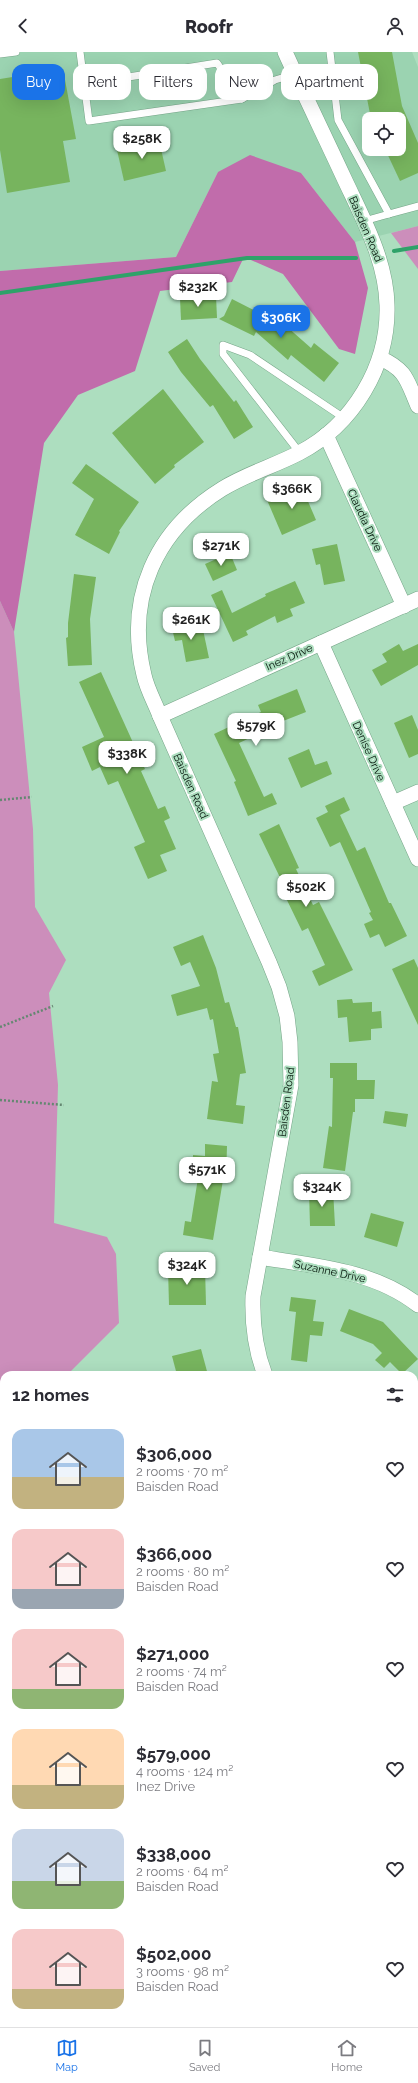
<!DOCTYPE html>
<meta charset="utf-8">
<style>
body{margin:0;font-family:Raleway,sans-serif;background:#f2f2f3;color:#2b2b33;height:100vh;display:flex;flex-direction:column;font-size:15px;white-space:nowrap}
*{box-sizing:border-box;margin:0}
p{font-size:13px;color:#7c7c81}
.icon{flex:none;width:22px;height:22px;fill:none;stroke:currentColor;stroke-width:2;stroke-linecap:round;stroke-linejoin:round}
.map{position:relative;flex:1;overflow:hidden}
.sheet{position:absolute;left:0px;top:1319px;width:418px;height:656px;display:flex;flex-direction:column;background:#fff;border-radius:12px 12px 0 0;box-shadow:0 4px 16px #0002}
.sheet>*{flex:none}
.top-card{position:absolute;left:12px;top:12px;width:394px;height:36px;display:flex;gap:8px}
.buttons{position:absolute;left:362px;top:60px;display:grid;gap:8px}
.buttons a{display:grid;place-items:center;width:44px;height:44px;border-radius:8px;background:#fff;box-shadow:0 4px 16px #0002;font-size:20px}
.price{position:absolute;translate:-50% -34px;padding:0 9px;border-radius:8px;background:#fff;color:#222;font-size:13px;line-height:26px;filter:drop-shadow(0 1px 2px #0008)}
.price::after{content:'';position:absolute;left:50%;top:24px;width:12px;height:9px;margin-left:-6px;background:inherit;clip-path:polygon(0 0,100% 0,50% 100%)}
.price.current{background:#1a73e8;color:#fff}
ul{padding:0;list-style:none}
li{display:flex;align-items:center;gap:12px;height:100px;padding:0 12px}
li span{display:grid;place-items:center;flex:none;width:112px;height:80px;border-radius:12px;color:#555}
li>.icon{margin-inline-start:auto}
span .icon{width:48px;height:48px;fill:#fffc;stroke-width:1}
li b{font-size:17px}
h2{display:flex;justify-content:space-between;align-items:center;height:48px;padding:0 12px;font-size:17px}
.chip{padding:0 14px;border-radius:12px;background:#fff;box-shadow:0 4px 16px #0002;font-size:14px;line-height:36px}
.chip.current{background:#1a73e8;color:#fff}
header{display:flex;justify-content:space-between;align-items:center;height:52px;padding:0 12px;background:#fff;font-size:18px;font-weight:800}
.dock{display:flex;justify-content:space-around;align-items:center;height:56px;border-top:1px solid #e1e1e2;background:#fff;font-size:11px;color:#7c7c81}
.dock a{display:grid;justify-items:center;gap:2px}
.dock .current{color:#1a73e8}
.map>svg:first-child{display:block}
.built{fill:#9bd3b1;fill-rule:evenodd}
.green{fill:#cc8ebb}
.forest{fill:#c16cab}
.water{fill:#2ea269}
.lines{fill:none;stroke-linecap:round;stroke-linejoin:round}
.stream{stroke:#2ea269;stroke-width:4}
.building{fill:#77b45e}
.lane-casing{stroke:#76a588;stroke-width:8}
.street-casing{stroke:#76a588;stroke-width:16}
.path{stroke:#648771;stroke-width:2.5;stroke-dasharray:2 2;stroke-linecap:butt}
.lane{stroke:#fff;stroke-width:7}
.street{stroke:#fff;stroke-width:15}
.labels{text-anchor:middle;stroke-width:4;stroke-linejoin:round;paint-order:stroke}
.street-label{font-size:11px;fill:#031309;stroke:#addebf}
</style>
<header><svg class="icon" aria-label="back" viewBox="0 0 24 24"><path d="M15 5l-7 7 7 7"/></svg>Roofr<svg class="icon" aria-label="person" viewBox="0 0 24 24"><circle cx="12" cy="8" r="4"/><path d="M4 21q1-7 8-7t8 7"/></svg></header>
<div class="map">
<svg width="418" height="1975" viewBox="0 0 418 1975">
<rect width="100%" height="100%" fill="#addebf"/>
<path class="built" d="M0,0H412L418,15V174L355,190L301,121L218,120L176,205L0,219ZM369,67H399V97H369Z"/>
<g class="green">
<polygon points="418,174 418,217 391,181"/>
<polygon points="0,549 14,580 33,777 35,855 66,908 49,941 58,1033 54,1171 107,1185 116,1202 119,1271 69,1321 61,1319 56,1323 4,1323 4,1442 0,1442"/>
<polygon points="89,1971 307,1971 309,1975 92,1975"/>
</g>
<polygon class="forest" points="250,103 301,121 355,190 368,236 355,302 339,297 283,222 244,205 232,230 160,239 135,319 78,343 44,391 14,580 0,549 0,219 176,205 218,120"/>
<polygon class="water" points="0,1442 4,1442 4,1971 89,1971 92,1975 0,1975"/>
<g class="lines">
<g class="stream">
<polyline points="394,199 418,195"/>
<polyline points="0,241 247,206 356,206"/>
</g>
</g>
<g class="building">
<polygon points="358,0 392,0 402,54 418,91 418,121 400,129 385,97 399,97 399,67 371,67"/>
<polygon points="63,17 76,87 63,89 70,130 7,141 0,98 0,27"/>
<polygon points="159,88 166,119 124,129 117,98"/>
<polygon points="216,244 217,266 181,268 180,246"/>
<polygon points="232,247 275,269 277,266 311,296 314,291 339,311 324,330 291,303 288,308 256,280 254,284 219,267 224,264"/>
<polygon points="187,287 200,307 234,350 236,348 253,375 234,387 213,353 210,355 181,320 168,300"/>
<polygon points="163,337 204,390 174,413 175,415 155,432 112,381"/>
<polygon points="86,412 139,450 119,479 120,480 109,502 75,483 94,447 72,431"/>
<polygon points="301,433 316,468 282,483 267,448"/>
<polygon points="337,492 345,529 324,533 320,512 316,513 312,497"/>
<polygon points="230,501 237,518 213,529 205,512"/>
<polygon points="74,522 96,525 90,567 92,613 68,614 66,586 68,585 68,571"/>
<polygon points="295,529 305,551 290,557 293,564 277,571 275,564 246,579 248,583 233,590 211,543 222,538 232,561 266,544 265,542"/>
<polygon points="187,569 188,576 202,573 209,606 186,610 182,588 175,589 171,572"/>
<polygon points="399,592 403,599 418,592 418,613 381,634 372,618 387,610 382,602"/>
<polygon points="101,620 145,717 141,719 158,757 165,754 170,766 164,769 176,797 160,803 167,819 148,827 134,795 145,790 118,729 108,733 100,715 92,719 82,695 104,685 79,630"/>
<polygon points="297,637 306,660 253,681 254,684 239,691 264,745 272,741 277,752 248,764 234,730 236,729 214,682 261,660 258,653"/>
<polygon points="412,663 418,678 418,702 409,706 394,671"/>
<polygon points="309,697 315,713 327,709 332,722 301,736 288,706"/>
<polygon points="344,745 350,758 340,763 357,799 365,795 389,851 391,851 407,884 385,895 379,882 370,886 364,872 373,868 369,861 371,860 340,790 330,795 316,766 328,760 325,754"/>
<polygon points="279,772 299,816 296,817 313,853 319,850 353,918 319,934 312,919 325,913 308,876 302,879 285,844 288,842 259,782"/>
<polygon points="203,883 216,916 225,951 229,950 236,975 238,975 246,1021 240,1022 236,1053 245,1054 243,1072 207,1067 212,1029 218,1030 213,1002 219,1001 213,967 210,968 207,956 177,964 171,943 200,934 190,910 181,914 173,895"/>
<polygon points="414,907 418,916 418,973 392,917"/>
<polygon points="352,947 353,951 372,950 372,960 381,959 382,976 371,977 371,988 349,990 347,965 338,966 337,948"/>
<polygon points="330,1011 357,1011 357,1028 375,1028 374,1047 355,1047 355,1060 353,1060 345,1119 323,1116 329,1074 332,1075 333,1026 330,1026"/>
<polygon points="385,1059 408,1062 406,1075 383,1071"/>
<polygon points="205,1092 227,1094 226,1128 223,1128 213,1188 183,1183 185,1169 191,1170 198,1126 192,1126 193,1103 205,1104"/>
<polygon points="333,1137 335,1174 310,1174 309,1138"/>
<polygon points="371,1161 404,1170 397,1195 364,1185"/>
<polygon points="205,1215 206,1253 169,1253 168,1216"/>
<polygon points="291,1245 316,1248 313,1269 324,1270 322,1284 310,1283 307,1310 291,1308 296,1260 289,1259"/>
<polygon points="349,1257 383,1270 418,1307 402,1322 390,1310 384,1316 375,1308 382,1301 373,1292 340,1279"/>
<polygon points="201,1297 208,1323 177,1323 172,1304"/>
</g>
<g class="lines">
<g class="lane-casing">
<g id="lane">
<polyline points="80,0 89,69 242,47 275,28 295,22"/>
<polyline points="330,0 338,68 389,162 418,154"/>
<polyline points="0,2 16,0"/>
<polyline points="84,32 217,11 242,47"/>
<polyline points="364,169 389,162"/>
<polyline points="300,401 223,302 223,293 250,303 344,366"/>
</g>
</g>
<g class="street-casing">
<g id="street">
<path d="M380,306C407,318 407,329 418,354"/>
<polyline points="326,383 404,554"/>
<polyline points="321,591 418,807"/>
<polyline points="160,664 418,547"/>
<polyline points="393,751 418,740"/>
<path d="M260,1205C314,1214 374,1218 418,1253"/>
<path d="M265,1323C255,1297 252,1272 253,1244L291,1033L290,990L287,964L279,935L269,910L160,664C155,651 147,637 144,623C125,545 156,478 222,437C246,422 274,414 299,401C353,373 389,314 387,253C386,207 362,165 343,124C324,83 304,42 285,0"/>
<polyline points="414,1531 418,1537"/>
<polyline points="414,1664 418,1661"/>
<polyline points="414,1838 418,1843"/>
</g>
</g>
<g class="path">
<polyline points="0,748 32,745"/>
<polyline points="0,975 53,954"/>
<polyline points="0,1048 64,1053"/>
<polyline points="0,1404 4,1403"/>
</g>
<use href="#lane" class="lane"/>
<use href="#street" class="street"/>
</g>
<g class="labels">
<g class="street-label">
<text transform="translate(366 177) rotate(67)" y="4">Baisden Road</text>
<text transform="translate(365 468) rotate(65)" y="4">Claudia Drive</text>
<text transform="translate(289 605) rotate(-24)" y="4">Inez Drive</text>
<text transform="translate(369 699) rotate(66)" y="4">Denise Drive</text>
<text transform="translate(191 734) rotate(66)" y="4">Baisden Road</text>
<text transform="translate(286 1050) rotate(-83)" y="4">Baisden Road</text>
<text transform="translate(330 1219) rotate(12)" y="4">Suzanne Drive</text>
</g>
</g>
</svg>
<div class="buttons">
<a><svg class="icon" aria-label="locate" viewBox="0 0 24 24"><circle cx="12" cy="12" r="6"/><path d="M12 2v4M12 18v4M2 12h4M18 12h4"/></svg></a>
</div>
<b class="price" style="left:142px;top:108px">$258K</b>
<b class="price" style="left:198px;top:256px">$232K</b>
<b class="price current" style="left:281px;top:287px">$306K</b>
<b class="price" style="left:292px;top:458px">$366K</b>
<b class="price" style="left:221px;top:515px">$271K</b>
<b class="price" style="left:191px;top:589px">$261K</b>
<b class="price" style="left:256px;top:695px">$579K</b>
<b class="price" style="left:127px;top:723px">$338K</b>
<b class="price" style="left:306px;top:856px">$502K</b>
<b class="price" style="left:207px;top:1139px">$571K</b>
<b class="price" style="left:322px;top:1156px">$324K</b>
<b class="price" style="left:187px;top:1234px">$324K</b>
<div class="top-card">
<a class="chip current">Buy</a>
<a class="chip">Rent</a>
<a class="chip">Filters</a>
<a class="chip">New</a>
<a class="chip">Apartment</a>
</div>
<section class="sheet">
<h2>12 homes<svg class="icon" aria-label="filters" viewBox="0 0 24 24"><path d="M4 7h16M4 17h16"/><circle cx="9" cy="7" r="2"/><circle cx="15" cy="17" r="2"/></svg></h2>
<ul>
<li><span style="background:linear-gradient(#a9c7e8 60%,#c2b280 0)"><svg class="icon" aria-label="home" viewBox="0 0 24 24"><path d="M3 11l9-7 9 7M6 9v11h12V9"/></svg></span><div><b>$306,000</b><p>2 rooms · 70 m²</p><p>Baisden Road</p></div><svg class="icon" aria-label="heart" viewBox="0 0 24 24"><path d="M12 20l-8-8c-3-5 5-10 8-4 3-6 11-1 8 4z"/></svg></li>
<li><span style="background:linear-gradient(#f6c9c9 75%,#9aa5b1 0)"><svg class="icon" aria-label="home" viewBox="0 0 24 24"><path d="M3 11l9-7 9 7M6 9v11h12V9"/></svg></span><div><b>$366,000</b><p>2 rooms · 80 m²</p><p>Baisden Road</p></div><svg class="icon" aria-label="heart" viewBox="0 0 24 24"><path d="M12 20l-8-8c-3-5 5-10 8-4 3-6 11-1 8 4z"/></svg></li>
<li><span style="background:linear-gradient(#f6c9c9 75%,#8fb573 0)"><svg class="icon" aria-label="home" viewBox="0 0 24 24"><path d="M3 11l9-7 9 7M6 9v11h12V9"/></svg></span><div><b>$271,000</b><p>2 rooms · 74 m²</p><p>Baisden Road</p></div><svg class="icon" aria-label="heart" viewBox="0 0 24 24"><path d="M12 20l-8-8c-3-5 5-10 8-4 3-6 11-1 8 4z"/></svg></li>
<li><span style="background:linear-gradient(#ffd9b3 70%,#c2b280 0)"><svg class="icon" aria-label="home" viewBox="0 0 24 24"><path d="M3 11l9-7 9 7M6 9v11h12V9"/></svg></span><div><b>$579,000</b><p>4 rooms · 124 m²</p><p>Inez Drive</p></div><svg class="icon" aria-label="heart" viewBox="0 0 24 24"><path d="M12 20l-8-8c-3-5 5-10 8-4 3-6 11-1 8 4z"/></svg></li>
<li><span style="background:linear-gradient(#c9d6e8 65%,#8fb573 0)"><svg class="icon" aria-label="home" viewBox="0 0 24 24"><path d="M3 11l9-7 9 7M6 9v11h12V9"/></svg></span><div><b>$338,000</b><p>2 rooms · 64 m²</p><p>Baisden Road</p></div><svg class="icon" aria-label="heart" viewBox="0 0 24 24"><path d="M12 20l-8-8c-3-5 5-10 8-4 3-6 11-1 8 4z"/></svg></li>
<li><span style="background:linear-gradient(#f6c9c9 75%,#c2b280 0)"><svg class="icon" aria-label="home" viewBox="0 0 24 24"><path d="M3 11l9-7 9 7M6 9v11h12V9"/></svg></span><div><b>$502,000</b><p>3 rooms · 98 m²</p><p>Baisden Road</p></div><svg class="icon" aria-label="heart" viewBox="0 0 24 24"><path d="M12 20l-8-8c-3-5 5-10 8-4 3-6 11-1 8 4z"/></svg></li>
</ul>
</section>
</div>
<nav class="dock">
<a class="current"><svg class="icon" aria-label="map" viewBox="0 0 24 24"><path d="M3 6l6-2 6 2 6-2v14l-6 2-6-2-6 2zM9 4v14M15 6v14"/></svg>Map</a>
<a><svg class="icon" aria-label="saved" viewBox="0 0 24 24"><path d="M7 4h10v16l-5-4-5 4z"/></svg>Saved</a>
<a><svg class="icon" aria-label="home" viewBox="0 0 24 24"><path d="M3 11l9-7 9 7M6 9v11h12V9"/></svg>Home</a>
</nav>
